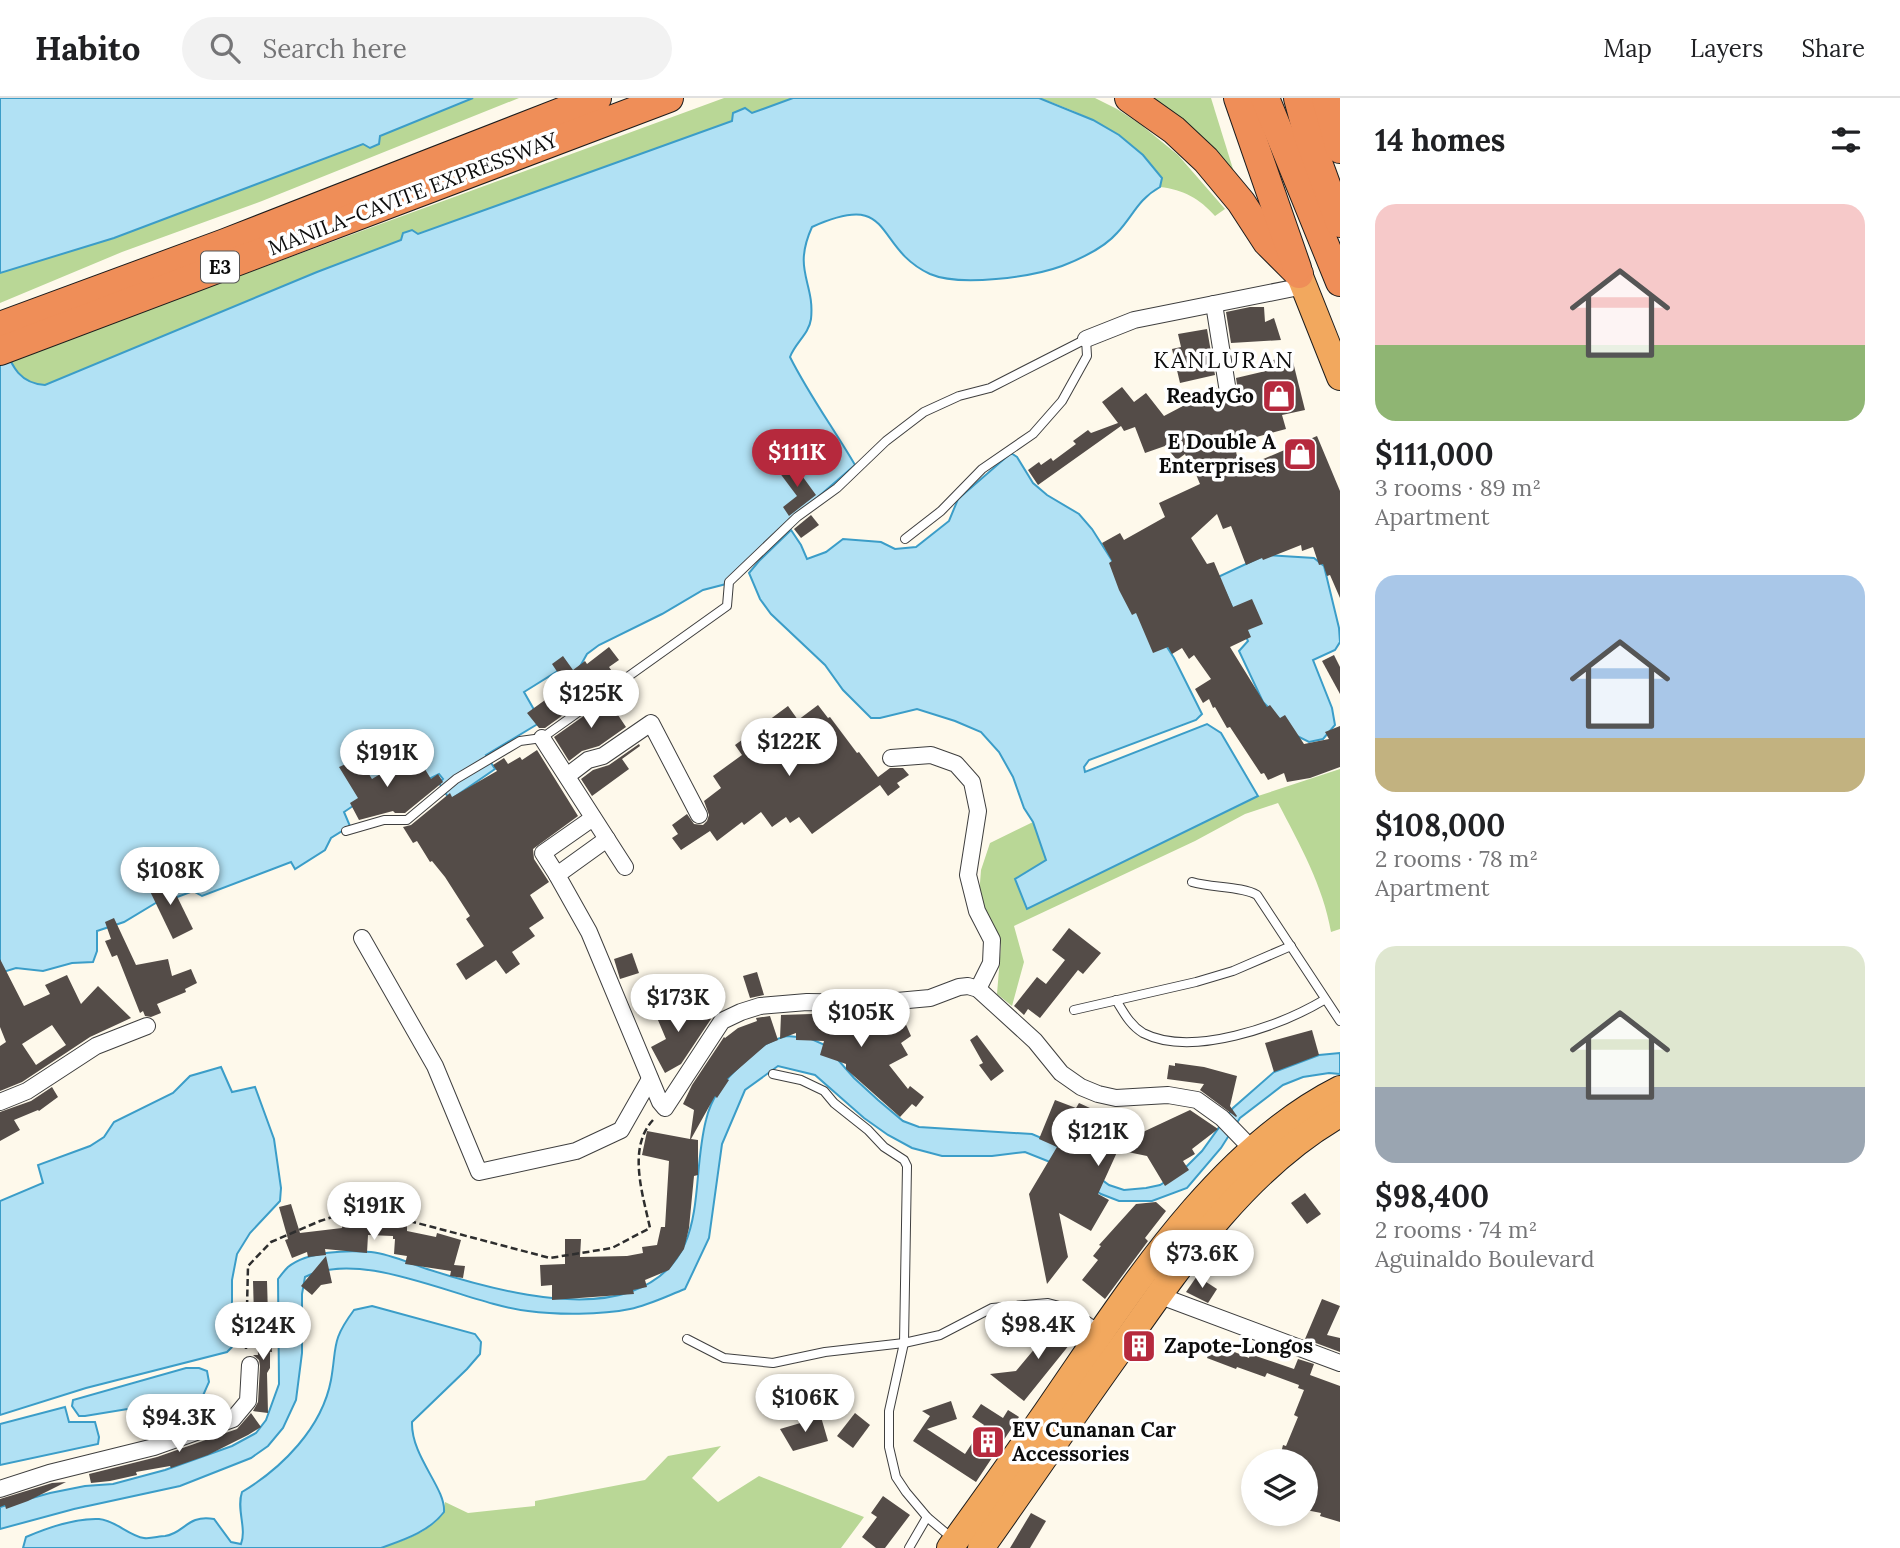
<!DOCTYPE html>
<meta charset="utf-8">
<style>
body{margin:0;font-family:Lora,serif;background:#f2f2f2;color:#202124;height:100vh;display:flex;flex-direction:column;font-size:26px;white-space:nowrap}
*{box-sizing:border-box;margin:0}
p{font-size:23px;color:#757577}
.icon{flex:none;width:38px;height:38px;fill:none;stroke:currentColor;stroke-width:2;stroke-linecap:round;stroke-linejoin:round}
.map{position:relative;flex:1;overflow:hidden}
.details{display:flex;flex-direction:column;background:#fff;width:560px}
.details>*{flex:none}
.buttons{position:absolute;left:1241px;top:1351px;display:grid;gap:14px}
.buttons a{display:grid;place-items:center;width:77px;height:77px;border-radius:50%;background:#fff;box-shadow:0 4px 10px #0003;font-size:35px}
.price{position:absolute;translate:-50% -60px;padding:0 16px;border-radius:24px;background:#fff;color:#222;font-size:23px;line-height:46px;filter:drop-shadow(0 2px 4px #0008)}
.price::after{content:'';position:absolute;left:50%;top:42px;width:21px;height:16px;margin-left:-10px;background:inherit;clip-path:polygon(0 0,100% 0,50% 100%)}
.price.selected{background:#b6293d;color:#fff}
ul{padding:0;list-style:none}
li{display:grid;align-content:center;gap:14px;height:371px;padding:0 35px}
li span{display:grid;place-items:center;height:217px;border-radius:21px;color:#555}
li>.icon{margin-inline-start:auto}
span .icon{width:126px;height:126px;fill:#fffc;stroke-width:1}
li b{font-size:30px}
h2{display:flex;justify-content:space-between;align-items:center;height:84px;padding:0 35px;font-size:30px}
header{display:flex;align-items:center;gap:42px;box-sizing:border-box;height:98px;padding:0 35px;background:#fff;border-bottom:2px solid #e0e0e0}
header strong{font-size:33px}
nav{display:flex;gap:38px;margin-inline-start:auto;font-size:24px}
.search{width:490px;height:63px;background:#f2f2f2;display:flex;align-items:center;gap:18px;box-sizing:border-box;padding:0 24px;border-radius:38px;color:#757577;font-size:26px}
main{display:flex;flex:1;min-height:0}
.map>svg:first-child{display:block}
.forest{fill:#b9d796}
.water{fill:#b1e1f4;stroke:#3b9dc8;stroke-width:2}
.building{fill:#544c48;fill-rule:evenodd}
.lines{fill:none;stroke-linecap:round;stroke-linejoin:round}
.service-casing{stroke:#3f3f3f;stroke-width:10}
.minor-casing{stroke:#3f3f3f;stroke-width:18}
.trunk-casing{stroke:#1d1d1d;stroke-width:28}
.motorway-casing{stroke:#1d1d1d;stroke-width:30}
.path{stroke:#2e2e2e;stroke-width:2.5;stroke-dasharray:7 3.5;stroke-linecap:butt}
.service{stroke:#fff;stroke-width:8}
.minor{stroke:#fff;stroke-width:16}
.trunk{stroke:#f2a85e;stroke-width:26}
.motorway{stroke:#ef8e58;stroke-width:28}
.labels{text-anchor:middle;stroke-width:7;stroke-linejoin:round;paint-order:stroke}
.shield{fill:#fff;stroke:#555;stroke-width:2}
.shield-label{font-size:19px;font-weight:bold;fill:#0c0c0c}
.street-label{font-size:21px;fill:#0c0c0c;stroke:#fff}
.poi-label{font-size:21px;font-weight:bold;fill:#0c0c0c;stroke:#fff;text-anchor:end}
.neighbourhood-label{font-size:23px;letter-spacing:2px;fill:#0c0c0c;stroke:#fff}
</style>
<header>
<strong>Habito</strong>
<div class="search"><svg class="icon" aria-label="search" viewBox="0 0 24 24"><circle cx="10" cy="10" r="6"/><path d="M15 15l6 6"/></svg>Search here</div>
<nav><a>Map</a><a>Layers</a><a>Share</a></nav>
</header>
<main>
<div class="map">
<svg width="1340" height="1450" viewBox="0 0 1340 1450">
<rect width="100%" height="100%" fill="#fef9eb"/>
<g class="forest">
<polygon points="473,0 519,0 262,103 122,154 0,205 0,175 114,140 363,46 371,50 379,46 380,38"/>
<polygon points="724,0 793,0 752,15 744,10 733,15 732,23 418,136 412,132 403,135 401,142 317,174 45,287 32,286 18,276 10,262"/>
<path d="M1039,0H1095L1117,11L1140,26L1178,57L1225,111L1215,118C1199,100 1184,92 1160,89L1161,80C1131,38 1087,16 1039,0Z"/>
<polygon points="1142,0 1211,0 1237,84"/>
<path d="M1340,671V831L1331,834C1323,788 1300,747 1278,705L1245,716L1195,743L1014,828L1024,864L1012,908L997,896L1001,847L979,798L981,772L990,745L1033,724L1047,763L1027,811L1258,698Z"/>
<path d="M721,1348L692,1380L718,1404L759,1378L864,1419L841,1450H381C404,1442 442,1432 445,1404L468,1415L535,1408V1403L645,1382L668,1358Z"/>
</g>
<g class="water">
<polygon points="0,0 473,0 380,38 379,46 370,50 363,46 114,140 0,175"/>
<path d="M793,0H1039L1093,22L1119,37L1143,57L1162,80L1160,89C1137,102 1134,117 1117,135C1105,149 1080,161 1062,168C1032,179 960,189 930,176C872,149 896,91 812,129C792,173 815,184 811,221C809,236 795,245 790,259C809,297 834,331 855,367L787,426L726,486L703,492L662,516L599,547L587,556L578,572L567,575L561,571L524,594L541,624L486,657L495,671L450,702L439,685L443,681L439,676L419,686L408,671L344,714L350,728L331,740L325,752L295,771L291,764L202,798L193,793L172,801L169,797L124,824L97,833V853L93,864L72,865L43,873L16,870L0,875V240C11,264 16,285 45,287L317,174L401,142L403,135L412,132L418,136L732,23L733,15L745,10L752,15Z"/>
<polygon points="1011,355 1017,359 1033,385 1047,397 1079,416 1092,431 1174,560 1202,616 1196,622 1089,662 1084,669 1085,674 1207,626 1221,635 1258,698 1027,811 1015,781 1046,762 1033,724 1024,710 1013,679 999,654 981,634 955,623 917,611 880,620 871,620 843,592 825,567 771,516 760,501 749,475 759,463 791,432 801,447 807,461 826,454 843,441 881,444 895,451 916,449 949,423 958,401"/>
<polygon points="1265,457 1314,460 1324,468 1339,530 1340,544 1335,552 1313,562 1332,610 1335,627 1323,641 1309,644 1295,637 1263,604 1239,553 1248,543 1218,479"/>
<path d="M787,938L809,940L825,947L854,980L878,1002L903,1023L919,1029L1032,1036L1051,1044L1109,1087L1124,1092L1146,1090L1160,1087L1182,1073L1202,1053L1233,1010L1274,974L1319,957L1340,955V976L1329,975L1303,979L1283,987L1240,1020L1221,1050L1187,1090L1152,1103H1119L1101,1096L1055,1066L1025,1054L992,1058H942L912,1050L888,1037L864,1020L815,977L778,968L745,992L722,1046L709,1140L685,1191C667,1198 649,1207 630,1211C601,1217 557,1217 528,1213C465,1206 364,1149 305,1179L302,1196V1255L296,1302L283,1330L268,1348L251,1360L180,1388L74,1411L0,1431V1409L50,1395L85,1388L113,1386L165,1372L232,1348L256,1335L266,1322L279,1286L278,1181C281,1177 285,1172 288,1169C308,1153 347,1152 371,1154C390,1156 409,1165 427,1171C483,1189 572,1214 630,1194C712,1165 689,1088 706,1022C711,1000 726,980 743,965C760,950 764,944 787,938Z"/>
<polygon points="221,969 232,994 255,989 274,1041 281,1090 280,1103 250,1135 237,1156 232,1182 232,1249 227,1254 86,1290 0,1317 0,1103 43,1085 38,1067 90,1048 104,1039 114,1024 173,995 190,978"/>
<path d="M372,1208L475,1236L481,1244L480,1256L467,1271L412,1324C411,1359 446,1390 444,1414C429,1434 403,1442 381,1450H23L26,1439C47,1430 77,1420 99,1421C115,1422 129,1438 144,1440C151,1441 159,1438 165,1438C184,1436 187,1416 214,1421L231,1444L241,1446C247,1430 236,1411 242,1394C282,1370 322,1330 331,1282C337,1248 331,1243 354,1212Z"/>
<polygon points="186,1270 199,1270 207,1273 209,1284 201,1302 199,1321 186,1325 182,1310 164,1311 152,1307 85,1318 79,1318 72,1308 73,1302"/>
<polygon points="65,1309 69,1324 95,1324 99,1339 98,1346 0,1367 0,1326"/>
</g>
<g class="building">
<polygon points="1250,209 1264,209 1265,224 1274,220 1281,242 1231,245 1226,214"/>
<polygon points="1207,231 1215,277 1180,285 1172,251 1181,249 1178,236"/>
<polygon points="1287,259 1289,265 1293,264 1305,312 1282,317 1286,331 1234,345 1240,371 1317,338 1340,393 1340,500 1330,477 1327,478 1323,466 1319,467 1313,449 1302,453 1301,447 1263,462 1262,460 1246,467 1231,428 1223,431 1217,416 1191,440 1207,466 1214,464 1233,509 1252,501 1263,526 1248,532 1251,539 1230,549 1267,609 1270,607 1280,620 1285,617 1304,646 1329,641 1325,634 1340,628 1340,669 1310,680 1287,684 1284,675 1268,682 1264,675 1261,676 1230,629 1227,630 1215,609 1213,610 1209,601 1203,605 1195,591 1211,581 1194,557 1189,561 1182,550 1172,556 1168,549 1153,555 1136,515 1132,517 1119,492 1109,465 1112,463 1102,445 1120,435 1124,442 1165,419 1159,405 1200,386 1190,362 1188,363 1185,356 1177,362 1165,348 1145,355 1135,329 1124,333 1121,328 1038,387 1028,372 1039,364 1041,367 1051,360 1053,363 1076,346 1073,343 1088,332 1091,335 1118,325 1102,304 1122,289 1134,304 1146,295 1164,318 1217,290 1219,300 1224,303 1234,303 1238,293 1236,280 1270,272 1269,269 1275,268 1273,262"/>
<polygon points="792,364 816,397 789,418 783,409 797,398 779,374"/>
<polygon points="811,417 819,427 801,440 794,431"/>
<polygon points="609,549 619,562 609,569 616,579 545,630 539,630 527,615 566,587 552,566 563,558 573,572 585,563 587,566"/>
<polygon points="1334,557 1340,569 1340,596 1322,563"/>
<polygon points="612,598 616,604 612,608 626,629 599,648 582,653 569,663 554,639"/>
<polygon points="818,607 828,620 830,619 857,655 859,654 878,679 890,670 903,670 909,677 897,685 900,689 888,698 880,687 812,736 799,719 790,725 786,719 772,729 761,714 744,727 742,724 717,743 710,733 681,752 672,740 678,736 672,727 687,716 694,726 703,727 707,723 709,717 704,703 721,690 713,678 742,657 735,647 788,608 798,622"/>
<polygon points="639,646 640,648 622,661 629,671 592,698 581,681 593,672 609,667"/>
<polygon points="537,652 578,718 533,751 534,761 549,784 530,797 544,820 529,830 535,838 512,854 520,866 506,876 496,862 466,882 456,866 484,848 466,821 470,818 445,779 432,763 430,764 417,743 413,745 403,729 411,727 450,695 452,699 497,673 493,667 504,660 508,666 520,659 522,662"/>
<polygon points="359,660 372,681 402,663 409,676 423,668 431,681 438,676 443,684 405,715 395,715 393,713 359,722 350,705 358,700 339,669"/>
<polygon points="167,778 193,831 173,841 147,787"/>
<polygon points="114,820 136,867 168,861 172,878 191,871 197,885 185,891 186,894 157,906 161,915 151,919 145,918 143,913 140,915 117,857 112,859 105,843 111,841 105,824"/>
<polygon points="1069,830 1101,855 1083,876 1078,872 1040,920 1028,911 1024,917 1014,908 1037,879 1046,886 1065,862 1052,852"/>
<polygon points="632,855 639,875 620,881 614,861"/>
<path d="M0,861L24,908L50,896L45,887L67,877L81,906L98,888L131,920L90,939L22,984L0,993V948L6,944L0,929ZM52,927L66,947L36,967L22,946Z"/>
<polygon points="757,874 764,897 750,900 743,878"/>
<polygon points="686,902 697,921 706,914 711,921 681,966 665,975 651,949 666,941 655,915"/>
<polygon points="900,913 911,938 901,945 908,957 889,967 908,991 910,988 924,999 916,1009 912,1006 900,1019 846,971 846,966 820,957 824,943 796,942 796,935 780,941 781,917"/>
<polygon points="770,918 778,942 766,947 727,981 729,982 717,1000 715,998 691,1041 698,1042 698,1077 694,1078 689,1130 684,1151 669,1172 645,1182 647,1189 633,1192 634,1196 552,1202 552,1187 541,1188 540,1167 565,1166 565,1141 581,1141 580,1159 627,1158 643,1155 642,1149 657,1147 661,1129 665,1129 669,1063 642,1057 647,1033 690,1041 694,1012 683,1006 692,987 724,939 725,940 738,930 757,923 756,920"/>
<polygon points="1312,932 1319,957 1274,974 1265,945"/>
<polygon points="977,937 1004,973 991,983 979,967 983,965 970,942"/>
<polygon points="1175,965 1204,969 1237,978 1230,1008 1237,1018 1236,1019 1200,992 1204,986 1167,981 1169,967 1175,968"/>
<polygon points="52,989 58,999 39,1013 38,1012 14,1022 20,1032 0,1043 0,1014 31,1003"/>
<polygon points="1055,1002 1076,1010 1079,1005 1090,1010 1088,1014 1131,1037 1130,1040 1190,1012 1218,1031 1192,1051 1195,1056 1183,1063 1189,1072 1165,1088 1147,1058 1118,1052 1098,1096 1109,1102 1091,1133 1059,1115 1068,1159 1047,1186 1029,1096 1057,1049 1039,1041"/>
<polygon points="1305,1095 1321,1116 1307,1126 1291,1105"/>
<polygon points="1156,1104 1166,1113 1145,1140 1148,1143 1105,1201 1082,1182 1098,1162 1093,1158 1101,1148 1099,1147 1136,1106"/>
<polygon points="291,1106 300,1135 342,1130 343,1121 407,1125 407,1133 436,1139 437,1135 461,1142 454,1167 465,1168 463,1180 450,1178 451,1173 405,1166 407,1158 394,1156 395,1141 393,1141 393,1138 368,1137 367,1155 325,1151 326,1157 308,1159 307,1154 292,1160 285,1142 288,1141 279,1109"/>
<polygon points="326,1158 332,1185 321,1187 312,1197 301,1188"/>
<polygon points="1197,1178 1217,1191 1208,1205 1186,1194"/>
<polygon points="253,1183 267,1183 268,1217 254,1218"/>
<polygon points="1322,1201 1340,1208 1327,1237 1340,1240 1340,1254 1305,1241"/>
<polygon points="269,1220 272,1254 270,1254 270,1270 267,1275 268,1315 253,1313 258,1304 260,1268 259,1262 253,1257 258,1257 256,1221"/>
<polygon points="1056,1220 1078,1236 1024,1303 990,1276 1016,1273 1046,1237"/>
<polygon points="1213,1245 1249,1260 1250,1256 1294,1271 1298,1261 1314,1266 1310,1277 1340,1288 1340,1424 1320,1418 1321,1415 1306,1412 1306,1363 1279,1363 1283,1347 1286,1348 1298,1319 1294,1317 1304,1292 1298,1290 1299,1287 1267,1275 1265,1279 1237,1269 1236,1271 1207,1260"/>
<polygon points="951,1303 957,1321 927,1331 965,1356 984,1327 972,1319 981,1306 1003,1320 1008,1312 1019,1319 976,1384 913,1343 930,1318 922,1313"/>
<polygon points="251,1315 261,1329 248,1337 208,1357 171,1370 170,1368 136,1374 137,1377 110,1383 91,1385 89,1376 157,1359 237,1331"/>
<polygon points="855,1315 870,1327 853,1350 837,1338"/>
<polygon points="821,1319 828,1343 793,1353 780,1331"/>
<polygon points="66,1384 28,1403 6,1411 5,1407 0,1409 0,1401 52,1385"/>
<polygon points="883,1398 910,1417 885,1450 876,1450 862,1439 877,1419 871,1415"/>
<polygon points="1031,1415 1046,1423 1030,1450 1010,1450"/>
</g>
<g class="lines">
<g class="service-casing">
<g id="service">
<polyline points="346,733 384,722 407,722 456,681 520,643 542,640 727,508 729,484 797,419 837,390 886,343 924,314 959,298 990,290 1086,241 1087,258 1062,303 1033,336 982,371 941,413 905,441"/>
<path d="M1192,784C1211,790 1242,788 1257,797L1340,923"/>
<path d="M1116,902C1124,915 1130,927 1143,935C1192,960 1280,928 1324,902"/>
<polyline points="1074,912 1196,884 1233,873 1291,848"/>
<polyline points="773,976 801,982 824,993 834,1005 868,1032 884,1049 904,1062 907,1068 904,1245 889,1313 889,1349 896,1379 906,1394 927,1419 953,1441"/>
<polyline points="687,1241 724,1260 773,1265 825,1254 904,1245 940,1237 992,1210 1048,1205 1071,1211 1099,1231"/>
<polyline points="909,1450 927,1419"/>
</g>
</g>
<g class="minor-casing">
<g id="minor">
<polyline points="1214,206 1228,294"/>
<polyline points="1086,241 1134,222 1304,188"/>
<polyline points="542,640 625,769"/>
<polyline points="891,660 931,657 956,666 972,684 978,713 968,777 977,813 992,842 991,865 978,891"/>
<polyline points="567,678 588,662 603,658 651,625 699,717"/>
<polyline points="607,741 557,777 589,834 660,1004 665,1010 722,923 741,914 760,908 807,904 875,905 930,900 959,889 968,888 978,891 1035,943 1061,975 1081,989 1098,996 1116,1000 1168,997 1197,1002 1222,1020 1253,1052"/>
<polyline points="557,777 543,755 593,720"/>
<polyline points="362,840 435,968 479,1074 576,1053 621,1032 650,981"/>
<polyline points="0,1004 27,993 96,948 147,928"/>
<polyline points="1158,1197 1340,1265"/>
<polyline points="0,1391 49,1375 154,1349 233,1321 248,1303 250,1267"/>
</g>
</g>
<g class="trunk-casing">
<g id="trunk">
<polyline points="1299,176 1340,279"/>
<path d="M950,1450C990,1395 1029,1340 1067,1284C1139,1179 1223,1050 1340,991"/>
<path d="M981,1450C1030,1381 1077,1311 1127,1242C1185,1159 1250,1067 1340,1016"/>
</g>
</g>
<g class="motorway-casing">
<g id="motorway">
<polyline points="1129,0 1174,32 1206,62 1241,104 1267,144 1299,176"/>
<polyline points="1238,0 1297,170"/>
<polyline points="1265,0 1340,184"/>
<polyline points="1298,0 1308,37 1340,125"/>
<polyline points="1326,0 1340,51"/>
<polyline points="0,228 225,145 597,0"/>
<polyline points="0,253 669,0"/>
</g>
</g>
<path class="path" d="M246,1251L248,1168L271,1144L320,1123L360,1110L550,1160L612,1150L650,1130C643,1097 627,1050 653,1022"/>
<use href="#service" class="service"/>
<use href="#minor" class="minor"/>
<use href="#trunk" class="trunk"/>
<use href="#motorway" class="motorway"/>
</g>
<defs>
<g id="shop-square" transform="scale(1.75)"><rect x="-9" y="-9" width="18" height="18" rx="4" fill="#b6293d" stroke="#fff"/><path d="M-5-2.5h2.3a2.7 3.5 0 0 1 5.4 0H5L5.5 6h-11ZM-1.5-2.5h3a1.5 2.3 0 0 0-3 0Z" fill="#fff"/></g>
<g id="building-square" transform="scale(1.75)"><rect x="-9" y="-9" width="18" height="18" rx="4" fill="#b6293d" stroke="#fff"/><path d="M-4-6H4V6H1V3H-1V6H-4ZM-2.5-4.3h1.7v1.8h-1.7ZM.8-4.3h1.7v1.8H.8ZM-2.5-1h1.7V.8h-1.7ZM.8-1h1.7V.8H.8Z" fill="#fff"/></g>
</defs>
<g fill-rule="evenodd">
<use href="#shop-square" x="1279" y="298"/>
<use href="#shop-square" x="1300" y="356"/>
<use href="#building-square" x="1139" y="1248"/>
<use href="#building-square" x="988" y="1344"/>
</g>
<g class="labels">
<rect class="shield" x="201" y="153.5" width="38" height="31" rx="5"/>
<g class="shield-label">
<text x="220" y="176">E3</text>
</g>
<g class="street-label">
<text transform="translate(413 96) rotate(-21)" y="7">MANILA–CAVITE EXPRESSWAY</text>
</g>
<g class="poi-label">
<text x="1254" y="305">ReadyGo</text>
<text x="1276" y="351">E Double A<tspan x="1276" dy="24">Enterprises</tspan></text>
<text x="1164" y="1255" text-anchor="start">Zapote-Longos</text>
<text x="1012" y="1339" text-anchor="start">EV Cunanan Car<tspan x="1012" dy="24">Accessories</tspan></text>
</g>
<g class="neighbourhood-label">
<text x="1224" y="270">KANLURAN</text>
</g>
</g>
</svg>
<div class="buttons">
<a><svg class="icon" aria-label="layers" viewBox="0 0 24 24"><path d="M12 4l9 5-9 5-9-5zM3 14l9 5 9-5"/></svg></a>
</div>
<b class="price selected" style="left:797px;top:391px">$111K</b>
<b class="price" style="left:591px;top:632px">$125K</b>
<b class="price" style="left:789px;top:680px">$122K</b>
<b class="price" style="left:387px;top:691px">$191K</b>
<b class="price" style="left:170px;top:809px">$108K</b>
<b class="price" style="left:678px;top:936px">$173K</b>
<b class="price" style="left:861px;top:951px">$105K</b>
<b class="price" style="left:1098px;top:1070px">$121K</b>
<b class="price" style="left:374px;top:1144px">$191K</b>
<b class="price" style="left:1202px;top:1192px">$73.6K</b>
<b class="price" style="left:1038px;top:1263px">$98.4K</b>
<b class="price" style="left:263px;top:1264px">$124K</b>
<b class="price" style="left:805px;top:1336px">$106K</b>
<b class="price" style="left:179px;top:1356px">$94.3K</b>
</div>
<section class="details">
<h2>14 homes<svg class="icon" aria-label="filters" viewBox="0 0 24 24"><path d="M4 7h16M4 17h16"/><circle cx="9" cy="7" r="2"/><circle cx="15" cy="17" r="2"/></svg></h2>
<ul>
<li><span style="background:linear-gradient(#f6c9c9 65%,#8fb573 0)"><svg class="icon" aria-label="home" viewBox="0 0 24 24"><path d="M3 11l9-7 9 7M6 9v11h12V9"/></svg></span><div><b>$111,000</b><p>3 rooms · 89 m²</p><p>Apartment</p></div></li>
<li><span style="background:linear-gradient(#a9c7e8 75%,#c2b280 0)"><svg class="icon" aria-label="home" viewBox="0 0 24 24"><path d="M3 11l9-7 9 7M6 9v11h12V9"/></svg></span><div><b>$108,000</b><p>2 rooms · 78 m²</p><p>Apartment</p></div></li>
<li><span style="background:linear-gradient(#dfe7d0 65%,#9aa5b1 0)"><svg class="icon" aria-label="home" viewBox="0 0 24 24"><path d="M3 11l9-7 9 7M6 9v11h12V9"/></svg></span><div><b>$98,400</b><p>2 rooms · 74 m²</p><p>Aguinaldo Boulevard</p></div></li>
</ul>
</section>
</main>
